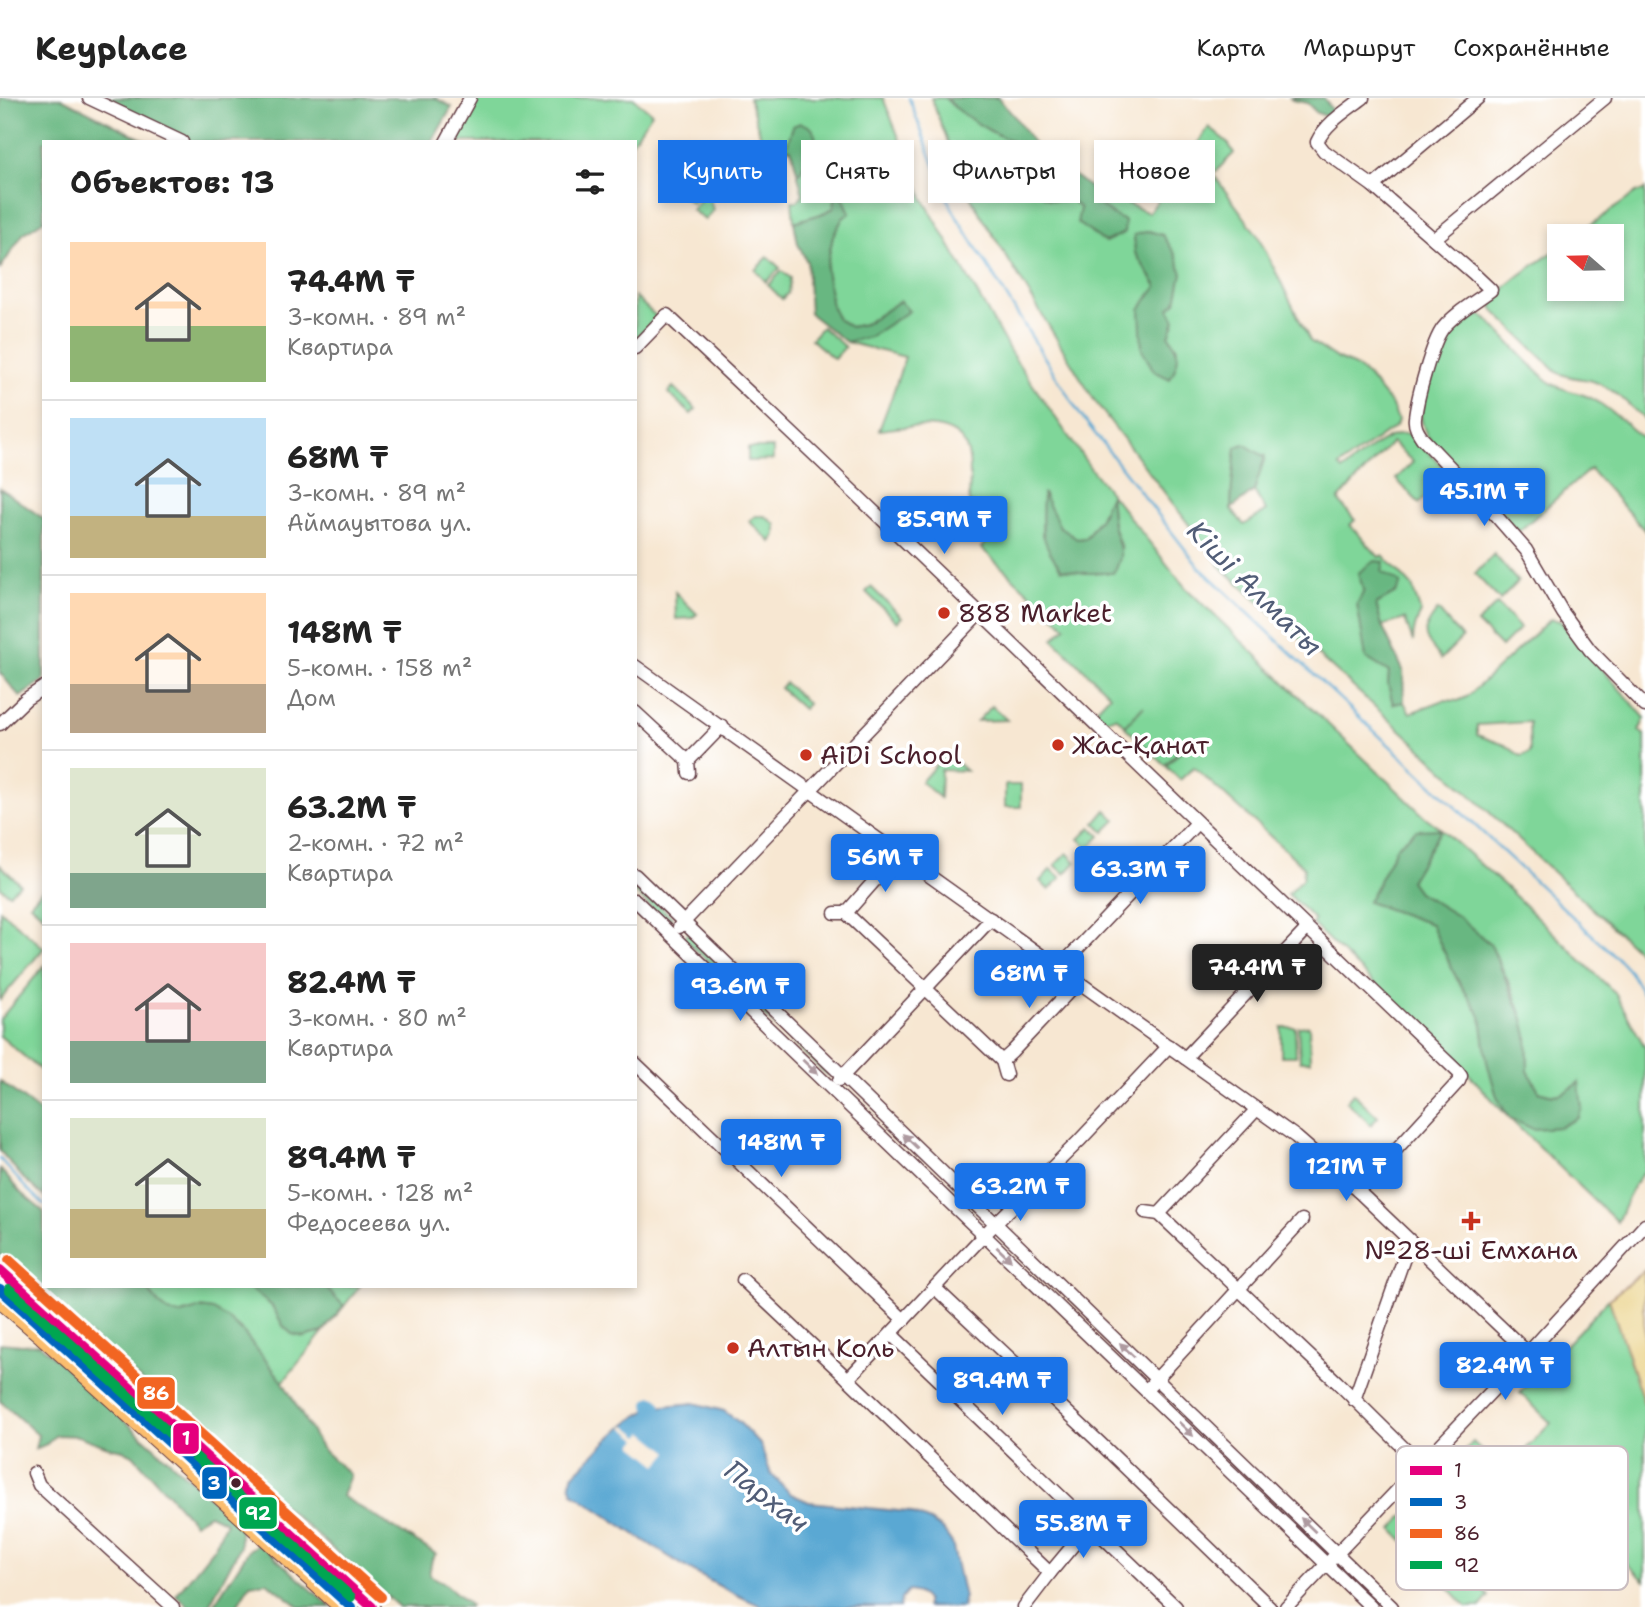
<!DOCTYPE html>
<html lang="ru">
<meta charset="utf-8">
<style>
body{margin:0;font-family:"Shantell Sans",sans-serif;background:#f2f2f2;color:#222;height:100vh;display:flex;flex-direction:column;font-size:26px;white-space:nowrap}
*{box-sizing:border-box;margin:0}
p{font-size:23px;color:#767676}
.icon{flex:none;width:38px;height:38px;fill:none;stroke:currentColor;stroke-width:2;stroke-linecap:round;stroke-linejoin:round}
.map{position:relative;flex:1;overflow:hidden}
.side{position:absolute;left:42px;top:42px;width:595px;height:1148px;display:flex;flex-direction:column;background:#fff;border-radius:0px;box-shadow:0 4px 10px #0003}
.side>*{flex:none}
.guide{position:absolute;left:658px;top:42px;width:665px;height:63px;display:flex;gap:14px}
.needle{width:46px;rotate:290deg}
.controls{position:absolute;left:1547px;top:126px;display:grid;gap:14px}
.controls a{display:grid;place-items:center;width:77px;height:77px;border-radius:0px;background:#fff;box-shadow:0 4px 10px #0003;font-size:35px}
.price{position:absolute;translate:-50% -60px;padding:0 16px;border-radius:7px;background:#1a73e8;color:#fff;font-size:23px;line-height:46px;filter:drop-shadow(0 2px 4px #0008)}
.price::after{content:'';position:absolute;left:50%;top:42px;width:21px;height:16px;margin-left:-10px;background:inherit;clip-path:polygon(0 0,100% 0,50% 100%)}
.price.on{background:#222;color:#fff}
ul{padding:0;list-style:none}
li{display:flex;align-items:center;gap:21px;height:175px;padding:0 28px}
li+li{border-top:2px solid #e0e0e0}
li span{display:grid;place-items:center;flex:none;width:196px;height:140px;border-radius:0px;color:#555}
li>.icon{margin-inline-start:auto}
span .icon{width:84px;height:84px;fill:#fffc;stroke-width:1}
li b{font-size:30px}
h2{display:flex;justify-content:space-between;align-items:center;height:84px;padding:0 28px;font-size:30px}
.chip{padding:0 24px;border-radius:0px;background:#fff;box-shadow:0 4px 10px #0003;font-size:24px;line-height:63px}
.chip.on{background:#1a73e8;color:#fff}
header{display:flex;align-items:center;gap:42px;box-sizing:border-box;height:98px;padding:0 35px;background:#fff;border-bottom:2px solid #e0e0e0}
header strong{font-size:33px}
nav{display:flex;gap:38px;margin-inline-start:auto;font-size:24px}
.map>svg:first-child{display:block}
.green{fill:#7fd699;stroke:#647a62;stroke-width:2;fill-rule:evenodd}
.forest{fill:#67b781;stroke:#586b56;stroke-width:2}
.sand{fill:#eeda9e;stroke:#9c7c64;stroke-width:2}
.water{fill:#5aa8d3;stroke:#52647f;stroke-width:2}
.pier{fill:#f7e7d2}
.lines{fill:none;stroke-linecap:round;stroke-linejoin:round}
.stream{stroke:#5aa8d3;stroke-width:2.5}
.river{stroke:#5aa8d3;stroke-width:16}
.minor-casing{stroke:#643d44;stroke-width:15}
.major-casing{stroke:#643d44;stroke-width:18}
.minor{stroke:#fff;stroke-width:12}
.major{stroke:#fbbd6e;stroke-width:16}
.bus-1-casing{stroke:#fff;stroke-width:16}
.bus-2-casing{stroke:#fff;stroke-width:16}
.bus-3-casing{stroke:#fff;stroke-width:16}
.bus-4-casing{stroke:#fff;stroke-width:16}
.bus-1{stroke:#e5007d;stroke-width:10}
.bus-2{stroke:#0065bd;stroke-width:10}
.bus-3{stroke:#f26522;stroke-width:10}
.bus-4{stroke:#00a651;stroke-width:10}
.oneway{fill:#ae9aa0}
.poi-dot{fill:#c8321e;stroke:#fff;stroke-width:2.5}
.bus-dot{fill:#4a1f2b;stroke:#fff;stroke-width:2.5}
.labels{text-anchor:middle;stroke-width:7;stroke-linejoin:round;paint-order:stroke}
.poi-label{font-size:26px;fill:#4a1f2b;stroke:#fff;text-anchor:start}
.water-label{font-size:28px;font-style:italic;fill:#515d77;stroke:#fff}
.key{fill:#fff;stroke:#c9bcbf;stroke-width:2}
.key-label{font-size:19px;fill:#4a1f2b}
.line-badge{stroke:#fff;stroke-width:2.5}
.badge-label{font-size:19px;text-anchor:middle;font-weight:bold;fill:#fff}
</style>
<header>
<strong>Keyplace</strong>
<nav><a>Карта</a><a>Маршрут</a><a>Сохранённые</a></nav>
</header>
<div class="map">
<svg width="1645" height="1509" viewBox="0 0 1645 1509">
<rect width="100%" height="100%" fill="#fff"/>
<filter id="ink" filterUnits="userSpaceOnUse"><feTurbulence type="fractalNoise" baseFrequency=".0143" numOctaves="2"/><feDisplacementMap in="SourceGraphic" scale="14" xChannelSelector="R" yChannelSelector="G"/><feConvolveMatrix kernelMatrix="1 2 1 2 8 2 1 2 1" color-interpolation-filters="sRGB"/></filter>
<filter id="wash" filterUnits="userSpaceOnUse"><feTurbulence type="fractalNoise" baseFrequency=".00686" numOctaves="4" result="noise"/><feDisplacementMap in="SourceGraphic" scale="28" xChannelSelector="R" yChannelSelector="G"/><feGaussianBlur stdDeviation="1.57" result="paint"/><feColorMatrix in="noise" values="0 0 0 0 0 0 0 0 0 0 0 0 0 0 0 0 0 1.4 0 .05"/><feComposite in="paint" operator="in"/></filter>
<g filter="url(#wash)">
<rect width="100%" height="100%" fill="#f7e7d2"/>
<g class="green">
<polygon points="478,0 633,0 652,15 632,44 454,44"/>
<path d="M749,0H883L924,102L1011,255L1091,371L1186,490L1424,718L1441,731L1506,789L1615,895L1645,949V1072L1634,1087L1617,1124L1509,1020L1467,974L1312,826L1315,822L1288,796L1303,780L1304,769L1194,669L1180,682L1166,668L1185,649L1184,648L1165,667L1125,629L1144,608L1125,627L1116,619L1100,624L1092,616L1110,597L1053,541L1066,529L981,450L990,440L974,425L981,417L997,432L999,430L973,405H969C969,389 972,370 968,355C959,318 906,329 879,332L892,298L905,259L846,244L869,239L883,229L900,203L865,226L850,229L838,221L832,210L826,171L833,138L843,120L849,115L837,86L834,110L821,116L794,124L792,103H798L803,96L798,77L813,54L816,43L793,28L786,51L765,53ZM1043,397L1060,429L1077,441L1085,440L1100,420L1110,398L1113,427L1121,450L1042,438ZM1441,732L1410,783L1418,794L1459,819L1491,847L1514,896L1523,921L1527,938L1528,973L1539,993C1558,1000 1563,997 1579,985L1533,1031L1487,964L1481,918L1457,881L1431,826L1368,804Z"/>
<path d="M931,0H945L953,8L990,33L1040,55L1047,65L1033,63L1030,73L1038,85L1041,96L1051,102H1072L1080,110L1111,116L1097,104L1090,90L1149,115L1209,29L1228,45L1234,55L1213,76L1258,138L1310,243L1338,261L1353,267L1368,278L1391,306L1398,322L1396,328L1339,368L1343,372C1359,360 1393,327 1413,338L1442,368L1446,377L1445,380L1419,405L1396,381L1413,364L1392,344L1338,402L1355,422L1350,427L1379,459L1383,457L1412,488L1421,515C1415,525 1413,533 1413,544L1405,521L1382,528L1376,506L1396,495L1381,474L1383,464L1359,475L1364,493V544L1366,560L1389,574L1388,586L1393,606L1404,604L1410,615L1444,602L1458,603L1467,599L1546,525L1551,521L1560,523L1645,620L1639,633L1645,637V813L1640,807L1642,857L1415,645L1222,470L1094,302L967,94ZM1149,133L1168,210L1169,238L1177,250L1170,281L1157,188L1135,155L1134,138ZM1264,359L1254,393L1266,413L1244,427L1231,411L1232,387ZM1529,624L1530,655L1521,658L1505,647L1477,637V627Z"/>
<polygon points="663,56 673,64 664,76 654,69"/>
<polygon points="687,76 704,90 692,105 675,92"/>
<path d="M1645,91V322C1630,308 1615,291 1595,284C1581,279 1572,282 1557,274L1495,214L1492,208C1498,188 1541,163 1559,150V191H1612V138H1575L1636,95Z"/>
<polygon points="706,95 709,97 713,112 705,122 692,112"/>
<polygon points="768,159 780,170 766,184 755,172"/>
<polygon points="782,173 790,180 788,195 782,201 768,187"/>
<polygon points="635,199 657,219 635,242"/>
<path d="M1474,214L1486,220C1506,240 1527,265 1548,283C1562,294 1579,293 1593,301C1612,312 1628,328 1645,342V433L1590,371L1518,434L1427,338C1424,331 1421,325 1421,317C1421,306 1426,295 1429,285C1437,259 1444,224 1474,214Z"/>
<polygon points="822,229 845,249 834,261 811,241"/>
<polygon points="673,289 696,311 691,316 668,295"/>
<polygon points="748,350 773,350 773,362 748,363"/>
<polygon points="755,418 765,418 776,427 776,437 771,444 749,423"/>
<polygon points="1494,456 1518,484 1500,502 1475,476"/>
<polygon points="871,489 902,519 897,524 866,494"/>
<polygon points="675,494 697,516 692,520 676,521"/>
<polygon points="1497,506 1520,530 1501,549 1477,525"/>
<path d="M1438,512L1462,540L1441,561C1424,538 1418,537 1438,512Z"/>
<polygon points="785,585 808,606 803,611 780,590"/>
<polygon points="992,608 1007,622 977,623"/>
<polygon points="946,655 966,673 941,672 940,700 921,684"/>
<rect x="1005" y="687" width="16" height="22"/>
<polygon points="1106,712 1116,722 1104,734 1095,725"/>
<polygon points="1091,729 1100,738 1089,750 1079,741"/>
<polygon points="1067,755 1076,764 1065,776 1055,767"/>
<polygon points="0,767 20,786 9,796 0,789"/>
<polygon points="1051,771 1061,780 1049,792 1040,783"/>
<polygon points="635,783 672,819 667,825 635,794"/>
<polygon points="44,790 44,818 30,806"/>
<polygon points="0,812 44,850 0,902"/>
<polygon points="689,834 833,971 827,977 683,840"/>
<polygon points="44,868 44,975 0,938 0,921"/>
<polygon points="1309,928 1310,963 1300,963 1298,929"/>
<polygon points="1281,929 1295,929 1296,958 1281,958"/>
<polygon points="1353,995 1378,1019 1371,1027 1346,1003"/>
<polygon points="144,1188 247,1188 272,1208 284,1229 304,1239 323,1234 283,1284 243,1234 228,1221 189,1213 180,1217 169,1214 159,1206"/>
<polygon points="324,1188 360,1188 344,1208"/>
<polygon points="1609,1201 1645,1308 1645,1483 1576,1419 1577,1414 1517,1360 1551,1325 1520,1295"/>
<polygon points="1473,1344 1498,1368 1502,1364 1518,1379 1450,1449 1410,1412"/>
<polygon points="1406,1416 1489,1498 1480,1509 1467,1509 1392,1431"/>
</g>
<g class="forest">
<polygon points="0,0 61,0 148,44 44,44 44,122 23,136 0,171"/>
<polygon points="95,0 435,0 452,9 432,44 186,44"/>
<path d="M945,0H998L1015,19L1040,55C1007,42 970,26 945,0Z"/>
<polygon points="1290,0 1324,0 1332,12 1328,19 1317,15 1307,5 1292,2"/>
<path d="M800,25C831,31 807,62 798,77L791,51H786L793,28Z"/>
<polygon points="1033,63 1047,65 1057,79 1072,76 1090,90 1097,104 1111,116 1125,123 1124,135 1105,144 1077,125 1080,110 1072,103 1051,102 1041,96 1038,85 1030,73"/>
<polygon points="837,85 850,115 843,120 833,138 826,171 832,210 838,221 850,229 865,226 900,203 909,213 869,239 846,244 810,216 807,164 798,146 794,124 821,116 834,110"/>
<path d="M1149,133L1163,137L1177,159L1182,175L1176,204L1169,210L1175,222L1169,238C1181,256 1180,262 1170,281L1154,273L1142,252L1140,211L1157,188L1135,155L1134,137Z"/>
<polygon points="1244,346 1265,359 1254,393 1231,411 1232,387 1236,349"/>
<polygon points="0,390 44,421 44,582 20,599 0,575"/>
<path d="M1043,395L1060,429L1077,441L1086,440L1100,420L1110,397C1111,406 1111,416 1113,426C1117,447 1127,455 1113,475H1085L1061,471C1038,440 1042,432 1043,395Z"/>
<polygon points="1374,463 1384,464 1382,474 1401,485 1396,495 1376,506 1382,528 1403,572 1404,604 1393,606 1388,586 1389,574 1366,560 1357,506 1364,493 1358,475"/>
<path d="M1441,731L1410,783L1418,794L1459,819L1491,847L1523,921L1527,938L1528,973L1539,993C1558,1000 1564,997 1579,984L1582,1010L1578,1020L1560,1029L1533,1031L1509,1020L1497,999L1487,964L1481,918L1457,881L1431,826L1368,804L1397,748L1416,732Z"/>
<polygon points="0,983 44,1017 44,1099 23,1080 0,1053"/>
<polygon points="0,1071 21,1095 44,1114 44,1188 144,1188 159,1206 169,1214 180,1217 200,1210 213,1212 228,1221 243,1234 283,1284 321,1350 350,1377 342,1398 436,1456 432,1461 429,1477 443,1484 470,1507 469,1509 399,1509 0,1159"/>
<polygon points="0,1184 263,1417 255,1424 0,1197"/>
<polygon points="247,1188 324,1188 344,1208 323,1234 304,1239 292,1236 284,1229 272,1208"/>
<polygon points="0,1245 22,1247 39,1246 240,1426 240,1449 208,1509 189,1509 176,1497 215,1448 226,1424 209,1416 194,1425 133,1357 123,1352 108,1349 78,1338 56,1337 47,1346 35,1351 38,1337 0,1303"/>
<polygon points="276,1429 363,1509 349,1509 269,1436"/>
<polygon points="259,1445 331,1509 300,1509 267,1484 250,1486 236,1509 212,1509 249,1452"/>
</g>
<polygon class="sand" points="1645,1172 1644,1177 1645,1308 1609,1201"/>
<path class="water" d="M694,1305L724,1313L740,1325L760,1346L771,1376L791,1396L809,1404L908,1414L930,1423L943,1432L952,1445L964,1499L963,1509H926V1502C921,1495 916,1494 908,1493L901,1501L900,1509H764C695,1481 634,1435 573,1395L570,1385L573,1377C594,1357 627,1317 655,1310C667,1306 682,1307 694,1305Z"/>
<polygon class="pier" points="626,1327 640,1338 644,1334 669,1354 658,1367 633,1347 638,1341 623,1329"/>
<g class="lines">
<g class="stream">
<polyline points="909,0 945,96 957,119 1079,315 1199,469 1620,863 1630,874 1645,900"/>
<polyline points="0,1061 26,1090 44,1107"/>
</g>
<polyline class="river" points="653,1306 654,1310"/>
</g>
</g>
<g filter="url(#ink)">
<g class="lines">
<g class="minor-casing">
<g id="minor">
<polyline points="89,0 182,44"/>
<path d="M1363,0C1346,13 1326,25 1317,44L1324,53L1373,88"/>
<path d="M1478,0L1373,88L1473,175L1491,192C1475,204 1455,215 1443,230C1432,244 1417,301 1415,320C1414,328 1418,334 1422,340L1490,411L1526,452L1563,515L1590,552L1645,608"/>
<polyline points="446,44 470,0"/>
<polyline points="1434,141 1605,0"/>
<path d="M635,250L667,217C933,467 1194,723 1458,974L1461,978L1459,983L1358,1093"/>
<polyline points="635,568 1296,1039 1358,1093 1528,1255"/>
<polyline points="635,614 688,663 689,675"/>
<polyline points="0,626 26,601 44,589"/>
<polyline points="688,663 722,628"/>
<polyline points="635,777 1392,1509"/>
<polyline points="635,802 1371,1509"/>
<polyline points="835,815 846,815 1002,963 1006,977"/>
<polyline points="846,815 899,755"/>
<polyline points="679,829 980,515"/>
<polyline points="1059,870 1197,725"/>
<polyline points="1185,960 1307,831"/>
<polyline points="1002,963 1012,954 1078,884"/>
<polyline points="635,965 904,1222"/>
<polyline points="839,982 991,821"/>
<polyline points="1145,1114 1159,1116 1337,1284 1421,1367"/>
<polyline points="1159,1116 1257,1011"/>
<polyline points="743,1182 848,1281 1050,1475 1024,1509"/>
<polyline points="935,1190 1100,1345 1270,1509"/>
<polyline points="891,1236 1176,1509"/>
<polyline points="848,1281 984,1137 1079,1043 1169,948"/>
<polyline points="1151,1287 1302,1122"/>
<polyline points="1354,1302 1410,1143"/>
<polyline points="34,1375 39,1387 173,1509"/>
<polyline points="1050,1475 1090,1427"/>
<polyline points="1286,1509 1528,1255 1645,1127"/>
</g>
</g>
<g class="major-casing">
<g id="major">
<polyline points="0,1172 372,1509"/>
<polyline points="0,1202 42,1238 342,1509"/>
</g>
</g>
<use href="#minor" class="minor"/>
<use href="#major" class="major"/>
<g class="bus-1-casing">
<polyline id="bus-1" points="0,1172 372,1509"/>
</g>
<g class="bus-2-casing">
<polyline id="bus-2" points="0,1191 351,1509"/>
</g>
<g class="bus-3-casing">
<polyline id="bus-3" points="9,1162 381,1499"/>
</g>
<g class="bus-4-casing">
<polyline id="bus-4" points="9,1191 51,1228 351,1499"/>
</g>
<use href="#bus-1" class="bus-1"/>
<use href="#bus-2" class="bus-2"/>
<use href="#bus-3" class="bus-3"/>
<use href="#bus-4" class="bus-4"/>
</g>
<defs><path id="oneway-solid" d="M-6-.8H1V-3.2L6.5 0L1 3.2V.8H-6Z" transform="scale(1.75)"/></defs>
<g class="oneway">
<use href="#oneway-solid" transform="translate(810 969) rotate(44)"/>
<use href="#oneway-solid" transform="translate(910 1043) rotate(-136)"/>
<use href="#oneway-solid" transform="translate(1004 1156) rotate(44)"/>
<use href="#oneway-solid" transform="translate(1127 1252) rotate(-136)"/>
<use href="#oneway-solid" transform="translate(1186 1331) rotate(44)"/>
<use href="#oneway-solid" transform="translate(1308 1427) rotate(-136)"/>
</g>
</g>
<g class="poi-dot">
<circle cx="944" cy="515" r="7"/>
<circle cx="1058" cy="647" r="7"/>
<circle cx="806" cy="657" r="7"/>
<path d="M1467.5 1112.5h7v7h7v7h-7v7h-7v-7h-7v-7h7z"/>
<circle cx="733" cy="1250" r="7"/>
</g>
<circle class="bus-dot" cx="236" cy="1385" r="6"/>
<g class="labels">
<g class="poi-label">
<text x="958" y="524">888 Market</text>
<text x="1072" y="656">Жас-Қанат</text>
<text x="820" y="666">AiDi School</text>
<text x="1471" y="1161" text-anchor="middle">№28-ші Емхана</text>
<text x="747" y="1259">Алтын Коль</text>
</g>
<g class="water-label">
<text transform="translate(1255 490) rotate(45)" y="10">Кіші Алматы</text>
<text transform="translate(767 1398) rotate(38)" y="10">Пархач</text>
</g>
</g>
<rect x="1396" y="1348" width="232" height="144" rx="10" class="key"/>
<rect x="1410" y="1368" width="32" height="9" fill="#e5007d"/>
<rect x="1410" y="1400" width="32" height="8" fill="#0065bd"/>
<rect x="1410" y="1431" width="32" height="9" fill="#f26522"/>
<rect x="1410" y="1463" width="32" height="8" fill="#00a651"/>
<g class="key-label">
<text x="1454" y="1379">1</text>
<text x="1454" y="1411">3</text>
<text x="1454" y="1442">86</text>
<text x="1454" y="1474">92</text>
</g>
<g class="line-badge">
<rect x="136" y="1278" width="40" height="34" rx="7" fill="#f26522"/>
<rect x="172" y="1324" width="28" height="33" rx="7" fill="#e5007d"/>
<rect x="201" y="1368" width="27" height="34" rx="7" fill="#0065bd"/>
<rect x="238" y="1398" width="40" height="34" rx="7" fill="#00a651"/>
</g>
<g class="badge-label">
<text x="156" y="1302">86</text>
<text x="186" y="1347">1</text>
<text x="214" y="1392">3</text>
<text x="258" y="1422">92</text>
</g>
</svg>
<div class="controls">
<a><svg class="needle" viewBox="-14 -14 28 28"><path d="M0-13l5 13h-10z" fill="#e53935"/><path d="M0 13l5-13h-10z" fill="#767676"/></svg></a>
</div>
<b class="price" style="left:1484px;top:430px">45.1M ₸</b>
<b class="price" style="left:944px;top:458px">85.9M ₸</b>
<b class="price" style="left:885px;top:796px">56M ₸</b>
<b class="price" style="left:1140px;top:808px">63.3M ₸</b>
<b class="price on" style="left:1257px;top:906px">74.4M ₸</b>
<b class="price" style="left:1029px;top:912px">68M ₸</b>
<b class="price" style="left:740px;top:925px">93.6M ₸</b>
<b class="price" style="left:781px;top:1081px">148M ₸</b>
<b class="price" style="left:1346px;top:1105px">121M ₸</b>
<b class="price" style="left:1020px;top:1125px">63.2M ₸</b>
<b class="price" style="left:1505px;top:1304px">82.4M ₸</b>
<b class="price" style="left:1002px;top:1319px">89.4M ₸</b>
<b class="price" style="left:1083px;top:1462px">55.8M ₸</b>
<div class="guide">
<a class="chip on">Купить</a>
<a class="chip">Снять</a>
<a class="chip">Фильтры</a>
<a class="chip">Новое</a>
</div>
<section class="side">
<h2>Объектов: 13<svg class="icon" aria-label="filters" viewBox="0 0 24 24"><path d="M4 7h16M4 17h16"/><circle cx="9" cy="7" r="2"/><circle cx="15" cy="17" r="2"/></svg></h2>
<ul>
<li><span style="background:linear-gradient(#ffd9b3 60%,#8fb573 0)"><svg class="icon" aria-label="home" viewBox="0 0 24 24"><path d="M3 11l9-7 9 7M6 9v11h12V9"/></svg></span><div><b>74.4M ₸</b><p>3-комн. · 89 m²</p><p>Квартира</p></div></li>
<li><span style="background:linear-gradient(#bfe0f5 70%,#c2b280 0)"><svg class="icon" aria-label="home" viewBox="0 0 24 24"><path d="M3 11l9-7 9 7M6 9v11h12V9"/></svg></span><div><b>68M ₸</b><p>3-комн. · 89 m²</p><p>Аймауытова ул.</p></div></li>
<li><span style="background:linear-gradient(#ffd9b3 65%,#b9a48a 0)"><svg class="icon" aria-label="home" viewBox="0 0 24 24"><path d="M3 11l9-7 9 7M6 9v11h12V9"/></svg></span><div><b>148M ₸</b><p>5-комн. · 158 m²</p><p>Дом</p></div></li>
<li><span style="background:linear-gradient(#dfe7d0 75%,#7fa58c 0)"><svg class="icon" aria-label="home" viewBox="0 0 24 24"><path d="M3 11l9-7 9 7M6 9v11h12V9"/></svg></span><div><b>63.2M ₸</b><p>2-комн. · 72 m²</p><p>Квартира</p></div></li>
<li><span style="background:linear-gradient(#f6c9c9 70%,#7fa58c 0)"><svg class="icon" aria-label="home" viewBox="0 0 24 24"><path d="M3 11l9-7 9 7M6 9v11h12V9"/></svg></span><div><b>82.4M ₸</b><p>3-комн. · 80 m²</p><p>Квартира</p></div></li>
<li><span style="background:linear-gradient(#dfe7d0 65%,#c2b280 0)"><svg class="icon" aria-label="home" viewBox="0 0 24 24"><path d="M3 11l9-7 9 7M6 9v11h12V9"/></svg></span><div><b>89.4M ₸</b><p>5-комн. · 128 m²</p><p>Федосеева ул.</p></div></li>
</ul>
</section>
</div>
